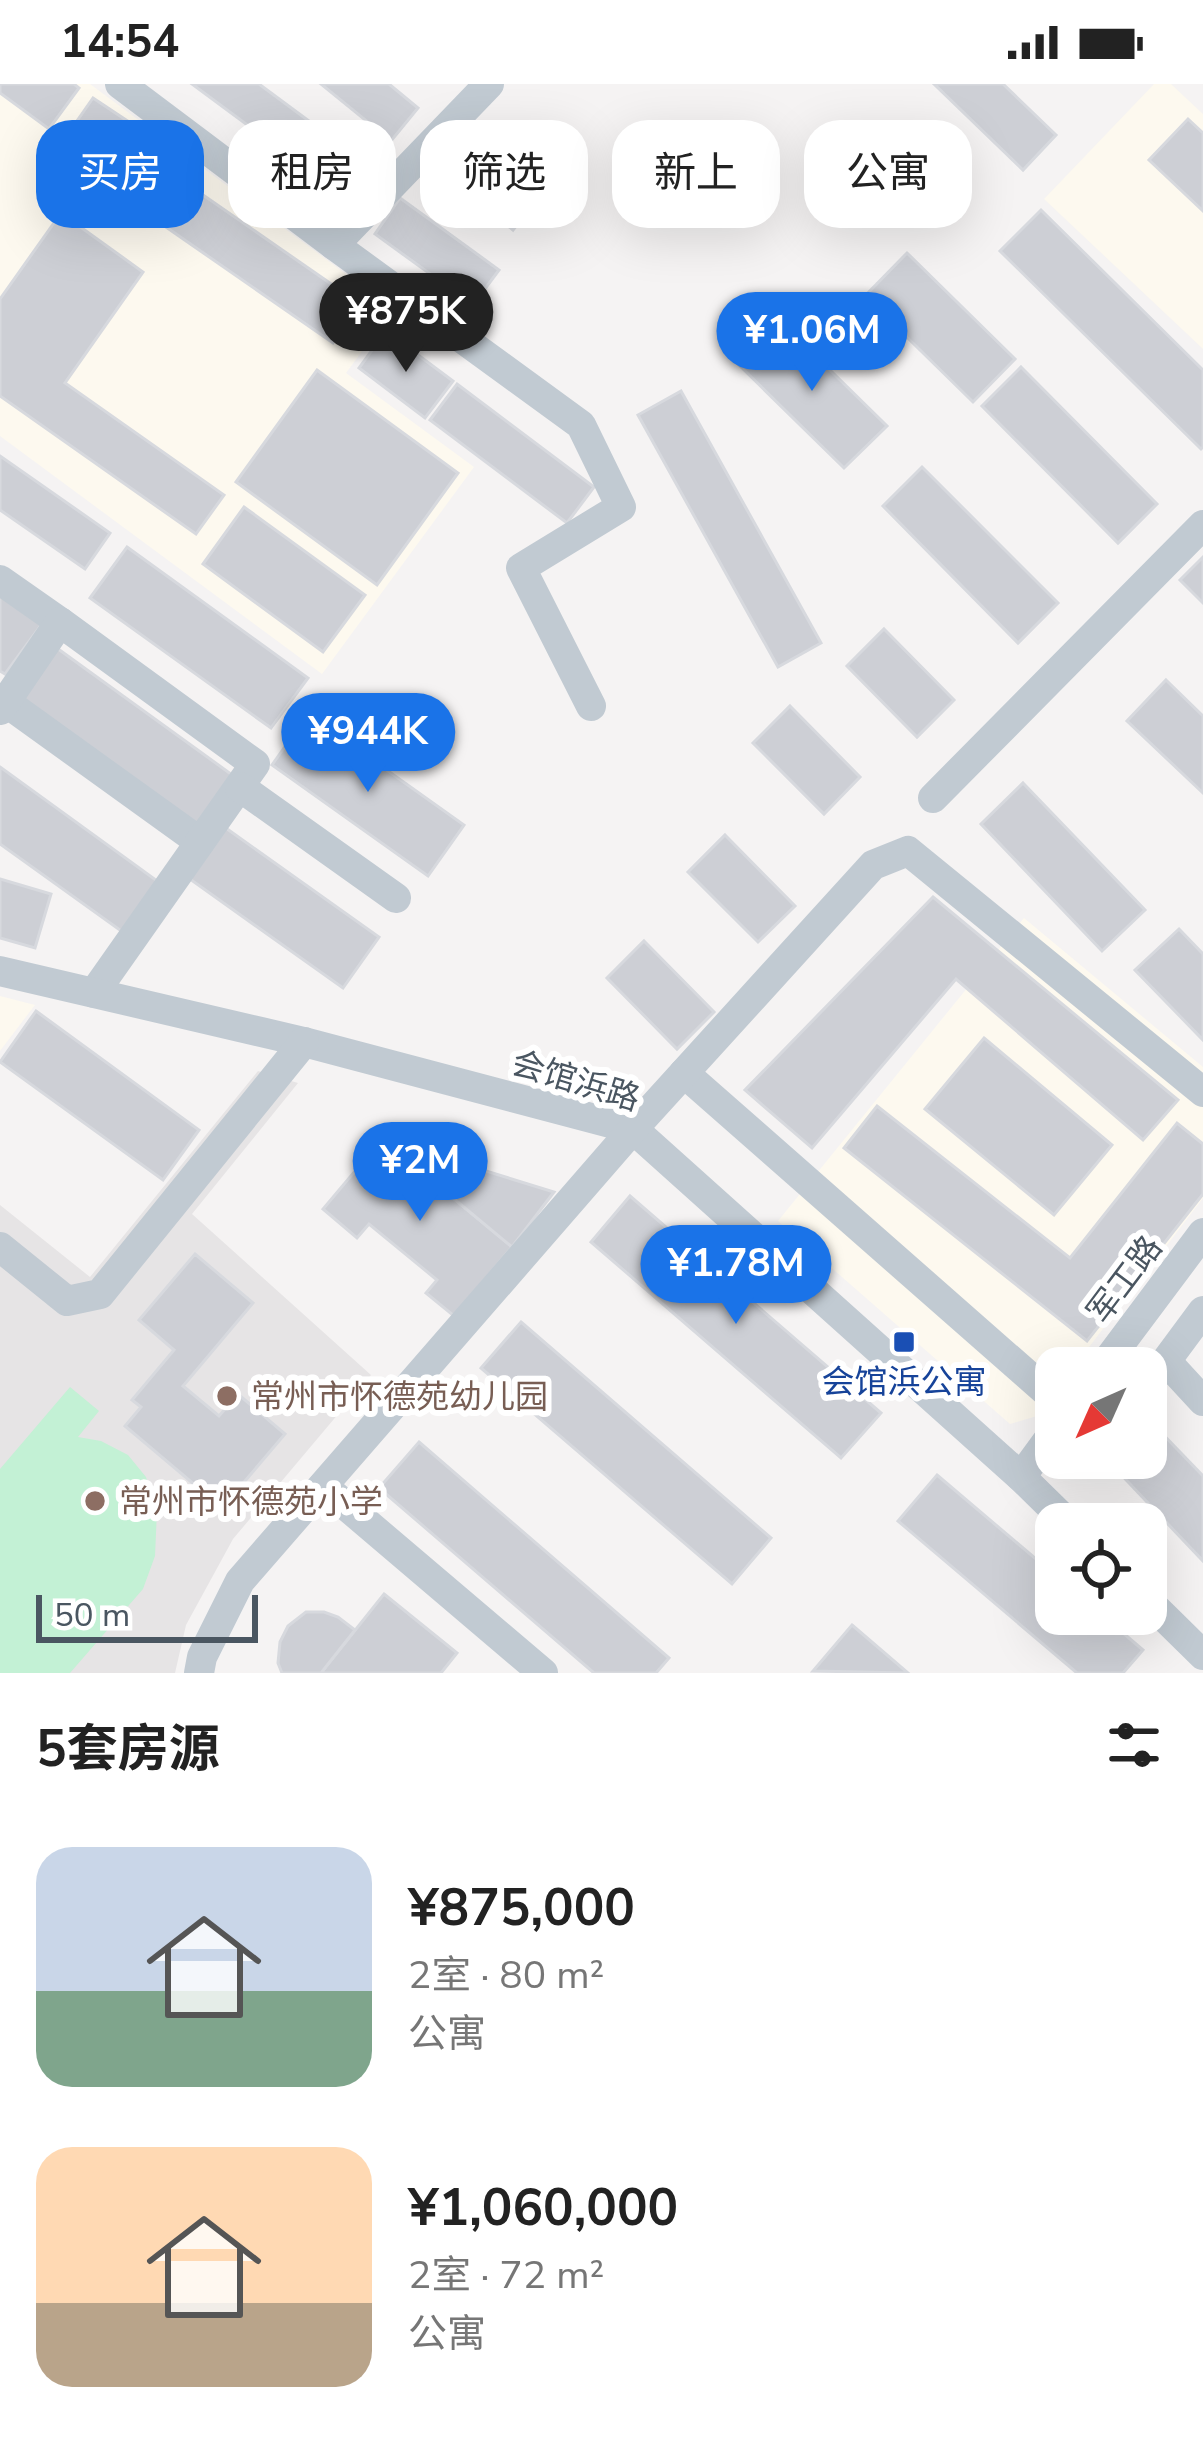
<!DOCTYPE html>
<html lang="zh">
<meta charset="utf-8">
<style>
body{margin:0;font-family:"Nunito Sans","Noto Sans SC",sans-serif;background:#f6f6f6;color:#222;height:100vh;display:flex;flex-direction:column;font-size:45px;white-space:nowrap}
*{box-sizing:border-box;margin:0}
p{font-size:39px;color:#767676}
.icon{flex:none;width:66px;height:66px;fill:none;stroke:currentColor;stroke-width:2;stroke-linecap:round;stroke-linejoin:round}
.map{position:relative;height:1589px;overflow:hidden}
.side{display:flex;flex-direction:column;background:#fff;flex:1}
.side>*{flex:none}
.hud{position:absolute;left:36px;top:36px;width:1131px;height:108px;display:flex;gap:24px}
.needle{width:78px;rotate:225deg}
.fabs{position:absolute;left:1035px;top:1263px;display:grid;gap:24px}
.fabs a{display:grid;place-items:center;width:132px;height:132px;border-radius:24px;background:#fff;box-shadow:0 12px 48px #0002;font-size:60px}
.scale{position:absolute;left:36px;bottom:30px;width:222px;box-sizing:border-box;padding-left:12px;border:6px solid #4a5661;border-top:0;font-size:33px;line-height:42px;white-space:nowrap;color:#4a5661;-webkit-text-stroke:9px #fff;paint-order:stroke}
.price{position:absolute;translate:-50% -102px;padding:0 27px;border-radius:42px;background:#1a73e8;color:#fff;font-size:39px;line-height:78px;filter:drop-shadow(0 3px 6px #0008)}
.price::after{content:'';position:absolute;left:50%;top:72px;width:36px;height:27px;margin-left:-18px;background:inherit;clip-path:polygon(0 0,100% 0,50% 100%)}
.price.active{background:#222;color:#fff}
ul{padding:0;list-style:none}
li{display:flex;align-items:center;gap:36px;height:300px;padding:0 36px}
li span{display:grid;place-items:center;flex:none;width:336px;height:240px;border-radius:36px;color:#555}
li>.icon{margin-inline-start:auto}
span .icon{width:144px;height:144px;fill:#fffc;stroke-width:1}
li b{font-size:51px}
h2{display:flex;justify-content:space-between;align-items:center;height:144px;padding:0 36px;font-size:51px}
.chip{padding:0 42px;border-radius:36px;background:#fff;box-shadow:0 12px 48px #0002;font-size:42px;line-height:108px}
.chip.active{background:#1a73e8;color:#fff}
.status{display:flex;justify-content:space-between;align-items:center;height:84px;padding:0 60px;background:#fff;direction:ltr}
.status svg{height:33px;fill:currentColor}
.map>svg:first-child{display:block}
.commercial{fill:#fdf9ef}
.education{fill:#e6e4e5}
.green{fill:#c3f1d5}
.building{fill:#cdcfd5;stroke:#d7d9de;stroke-width:3}
.lines{fill:none;stroke-linecap:round;stroke-linejoin:round}
.minor{stroke:#c1cad2;stroke-width:30}
.transit-dot{fill:#1a4fb4;stroke:#fff;stroke-width:4.5}
.education-dot{fill:#8d6e63;stroke:#fff;stroke-width:4.5}
.labels{text-anchor:middle;stroke-width:12;stroke-linejoin:round;paint-order:stroke}
.street-label{font-size:33px;fill:#4a5661;stroke:#fff}
.transit-label{font-size:33px;fill:#164399;stroke:#fff}
.education-label{font-size:33px;fill:#785e54;stroke:#fff;text-anchor:start}
</style>
<div class="status"><b>14:54</b><svg viewBox="0 0 49 12"><path d="M0 12V9h3v3zM5 12V6h3v6zM10 12V3h3v9zM15 12V0h3v12zM26 1h20v11H26zM47 4h2v5h-2z"/></svg></div>
<div class="map">
<svg width="1203" height="1589" viewBox="0 0 1203 1589">
<rect width="100%" height="100%" fill="#f5f3f3"/>
<g class="commercial">
<polygon points="0,0 90,0 393,225 346,289 474,383 322,590 0,352"/>
<polygon points="1154,0 1171,0 1203,30 1203,265 1044,115"/>
<polygon points="1024,834 1203,983 1203,1114 1073,1284 1056,1284 1056,1307 1037,1332 1010,1340 778,1137"/>
<polygon points="0,912 35,921 0,967"/>
</g>
<polygon class="education" points="258,987 298,999 192,1130 371,1291 233,1455 186,1541 175,1589 0,1589 0,1121 90,1193"/>
<polygon class="green" points="70,1303 99,1327 78,1353 101,1357 128,1371 146,1393 157,1427 155,1472 143,1505 70,1589 0,1589 0,1385"/>
<g class="building">
<polygon points="0,0 74,0 79,4 49,45 0,9"/>
<polygon points="192,0 259,0 363,77 339,109"/>
<polygon points="321,0 389,0 418,24 391,57"/>
<polygon points="934,0 1003,0 1056,51 1023,86"/>
<polygon points="93,14 150,52 114,105 56,67"/>
<polygon points="1188,35 1203,49 1203,127 1149,76"/>
<polygon points="460,47 539,113 513,146 433,79"/>
<polygon points="157,79 360,220 333,259 130,118"/>
<polygon points="400,114 499,186 473,221 375,150"/>
<polygon points="1041,126 1203,286 1203,363 1201,365 1000,167"/>
<polygon points="61,129 143,188 65,299 224,411 196,450 0,312 0,215"/>
<polygon points="907,169 1015,275 973,318 865,212"/>
<polygon points="779,236 887,342 844,384 737,279"/>
<polygon points="386,247 453,297 425,334 359,284"/>
<polygon points="1021,283 1157,420 1118,459 982,322"/>
<polygon points="317,286 458,389 377,501 236,398"/>
<polygon points="457,300 594,403 567,439 430,336"/>
<polygon points="681,307 821,559 778,583 638,331"/>
<polygon points="0,372 110,449 85,485 0,426"/>
<polygon points="922,383 1058,519 1018,559 883,422"/>
<polygon points="244,423 365,511 323,568 203,480"/>
<polygon points="127,463 308,594 271,644 90,514"/>
<polygon points="1203,473 1203,519 1180,496"/>
<polygon points="0,509 42,540 5,590 0,587"/>
<polygon points="884,545 954,616 917,653 847,582"/>
<polygon points="54,562 235,693 198,743 17,612"/>
<polygon points="1166,596 1203,632 1203,709 1127,637"/>
<polygon points="790,622 860,693 824,730 753,659"/>
<polygon points="308,630 464,741 428,792 272,681"/>
<polygon points="0,683 160,799 124,849 0,760"/>
<polygon points="1023,699 1145,826 1102,867 981,740"/>
<polygon points="223,742 379,853 343,904 187,793"/>
<polygon points="725,751 795,822 758,858 688,788"/>
<polygon points="0,795 51,810 35,864 0,854"/>
<polygon points="933,813 1178,1016 1143,1056 956,895 812,1064 745,1006"/>
<polygon points="1179,845 1203,870 1203,956 1135,886"/>
<polygon points="644,857 714,928 677,965 607,894"/>
<polygon points="36,927 199,1046 163,1096 0,978"/>
<polygon points="984,954 1112,1061 1054,1131 925,1025"/>
<polygon points="877,1022 1070,1174 1177,1039 1203,1060 1203,1110 1087,1257 844,1064"/>
<polygon points="382,1055 512,1163 454,1232 426,1209 437,1196 369,1140 357,1154 323,1125"/>
<polygon points="382,1055 554,1108 512,1163"/>
<polygon points="630,1112 881,1329 841,1374 591,1158"/>
<polygon points="195,1170 253,1219 183,1302 219,1332 238,1310 285,1350 222,1424 125,1342 141,1323 132,1316 174,1266 139,1236"/>
<polygon points="521,1238 771,1454 732,1500 481,1284"/>
<polygon points="1152,1339 1203,1392 1203,1477 1110,1379 1116,1374 1146,1374 1146,1345"/>
<polygon points="419,1358 669,1574 656,1589 594,1589 379,1404"/>
<polygon points="937,1391 1056,1492 1056,1530 1101,1530 1143,1566 1123,1589 1077,1589 898,1437"/>
<polygon points="384,1510 457,1569 441,1589 321,1589"/>
<polygon points="306,1528 324,1528 338,1533 355,1546 321,1589 282,1589 278,1579 280,1558 288,1542"/>
<polygon points="852,1541 908,1589 813,1587"/>
</g>
<g class="lines">
<g class="minor">
<polyline points="120,0 334,161 581,341 621,423 521,484 591,622"/>
<polyline points="334,161 489,0"/>
<polyline points="0,496 60,538"/>
<polyline points="0,614 200,758"/>
<polyline points="0,626 60,538 255,680 94,909"/>
<polyline points="240,703 396,814"/>
<polyline points="933,714 1203,441"/>
<polyline points="0,887 304,958 633,1045 1021,1393 1069,1440"/>
<polyline points="684,989 1056,1316"/>
<polyline points="0,1163 67,1217 100,1210 304,958"/>
<polyline points="1166,1277 1203,1317"/>
<polyline points="1102,1284 1203,1149"/>
<polyline points="1146,1304 1203,1227"/>
<polyline points="1021,1393 1056,1345"/>
<polyline points="323,1402 543,1589"/>
<polyline points="1146,1515 1203,1571"/>
<polyline points="199,1589 202,1573 240,1497 633,1045 873,781 908,767 1203,1008"/>
</g>
</g>
<rect class="transit-dot" x="892" y="1246" width="24" height="24" rx="6"/>
<g class="education-dot">
<circle cx="227" cy="1312" r="12"/>
<circle cx="95" cy="1417" r="12"/>
</g>
<g class="labels">
<g class="street-label">
<text transform="translate(576 996) rotate(17)" y="12">会馆浜路</text>
<text transform="translate(1124 1195) rotate(-53)" y="12">军工路</text>
</g>
<g class="transit-label">
<text x="904" y="1309">会馆浜公寓</text>
</g>
<g class="education-label">
<text x="251" y="1324">常州市怀德苑幼儿园</text>
<text x="119" y="1429">常州市怀德苑小学</text>
</g>
</g>
</svg>
<div class="fabs">
<a><svg class="needle" viewBox="-14 -14 28 28"><path d="M0-13l5 13h-10z" fill="#e53935"/><path d="M0 13l5-13h-10z" fill="#767676"/></svg></a>
<a><svg class="icon" aria-label="locate" viewBox="0 0 24 24"><circle cx="12" cy="12" r="6"/><path d="M12 2v4M12 18v4M2 12h4M18 12h4"/></svg></a>
</div>
<div class="scale">50 m</div>
<b class="price active" style="left:406px;top:291px">¥875K</b>
<b class="price" style="left:812px;top:310px">¥1.06M</b>
<b class="price" style="left:368px;top:711px">¥944K</b>
<b class="price" style="left:420px;top:1140px">¥2M</b>
<b class="price" style="left:736px;top:1243px">¥1.78M</b>
<div class="hud">
<a class="chip active">买房</a>
<a class="chip">租房</a>
<a class="chip">筛选</a>
<a class="chip">新上</a>
<a class="chip">公寓</a>
</div>
</div>
<section class="side">
<h2>5套房源<svg class="icon" aria-label="filters" viewBox="0 0 24 24"><path d="M4 7h16M4 17h16"/><circle cx="9" cy="7" r="2"/><circle cx="15" cy="17" r="2"/></svg></h2>
<ul>
<li><span style="background:linear-gradient(#c9d6e8 60%,#7fa58c 0)"><svg class="icon" aria-label="home" viewBox="0 0 24 24"><path d="M3 11l9-7 9 7M6 9v11h12V9"/></svg></span><div><b>¥875,000</b><p>2室 · 80 m²</p><p>公寓</p></div></li>
<li><span style="background:linear-gradient(#ffd9b3 65%,#b9a48a 0)"><svg class="icon" aria-label="home" viewBox="0 0 24 24"><path d="M3 11l9-7 9 7M6 9v11h12V9"/></svg></span><div><b>¥1,060,000</b><p>2室 · 72 m²</p><p>公寓</p></div></li>
</ul>
</section>
